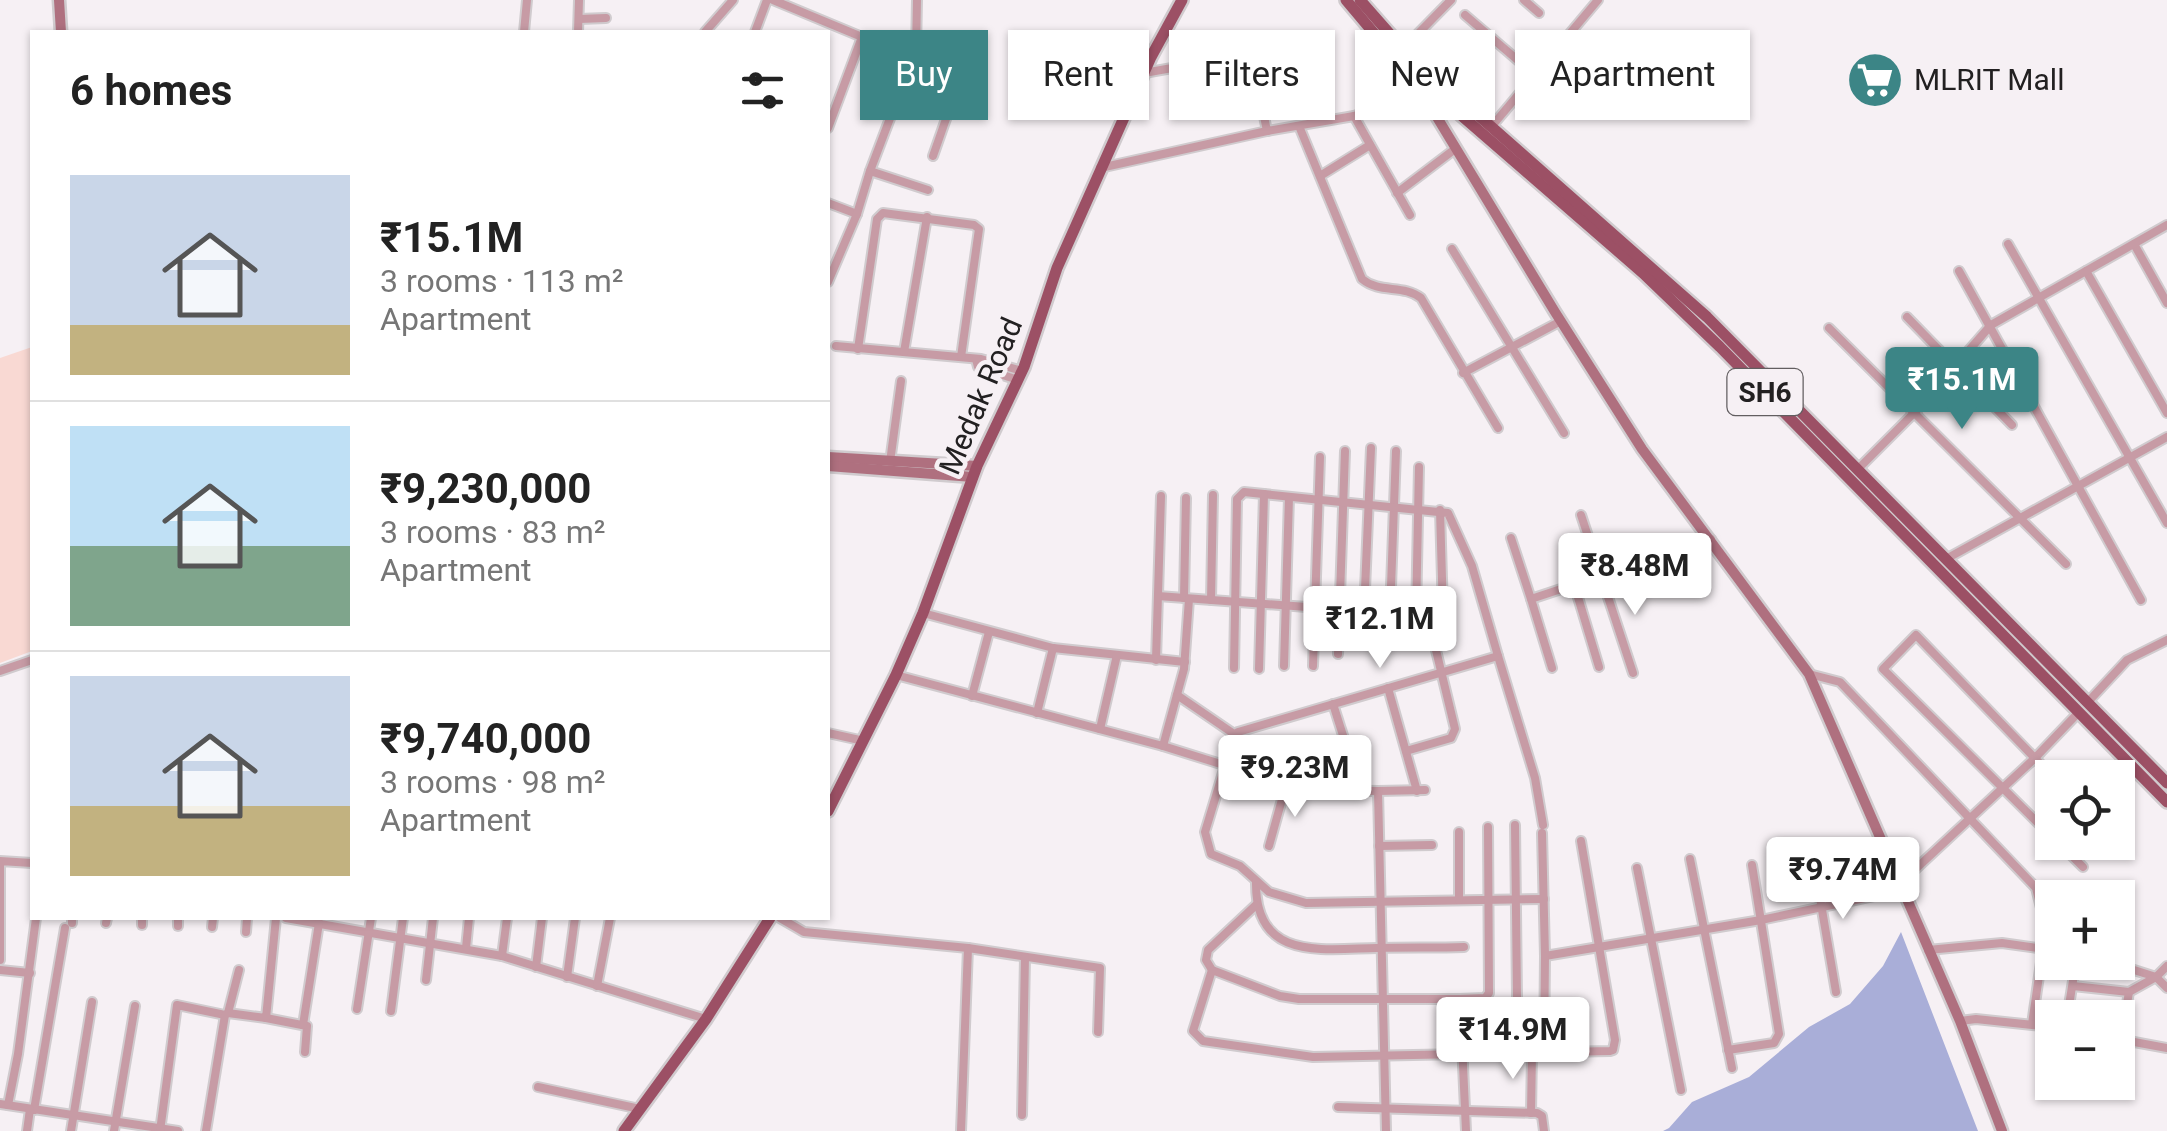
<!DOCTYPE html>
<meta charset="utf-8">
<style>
body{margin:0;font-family:Roboto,sans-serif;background:#f6f6f6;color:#222;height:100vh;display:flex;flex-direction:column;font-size:38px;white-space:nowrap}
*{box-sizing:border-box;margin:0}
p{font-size:32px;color:#767676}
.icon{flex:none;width:55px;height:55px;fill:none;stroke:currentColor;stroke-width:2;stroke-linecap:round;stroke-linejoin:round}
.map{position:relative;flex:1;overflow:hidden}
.panel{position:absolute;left:30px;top:30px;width:800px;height:890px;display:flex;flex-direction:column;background:#fff;border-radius:0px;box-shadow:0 2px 8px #0004}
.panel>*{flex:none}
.guide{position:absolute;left:860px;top:30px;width:950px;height:90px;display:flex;gap:20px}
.controls{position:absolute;left:2035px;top:760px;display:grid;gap:20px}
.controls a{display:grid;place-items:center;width:100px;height:100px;border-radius:0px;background:#fff;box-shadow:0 2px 8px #0004;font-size:50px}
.price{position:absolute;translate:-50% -85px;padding:0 22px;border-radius:10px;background:#fff;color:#222;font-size:32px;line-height:65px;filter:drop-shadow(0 2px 5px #0008)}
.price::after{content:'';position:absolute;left:50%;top:60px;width:30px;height:22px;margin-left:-15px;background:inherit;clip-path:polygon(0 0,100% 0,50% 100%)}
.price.on{background:#3c8586;color:#fff}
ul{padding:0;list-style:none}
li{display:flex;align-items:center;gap:30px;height:250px;padding:0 40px}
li+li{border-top:2px solid #e0e0e0}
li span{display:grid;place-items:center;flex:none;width:280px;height:200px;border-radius:0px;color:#555}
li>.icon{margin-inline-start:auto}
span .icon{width:120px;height:120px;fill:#fffc;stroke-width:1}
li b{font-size:42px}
h2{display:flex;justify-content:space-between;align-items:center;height:120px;padding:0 40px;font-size:42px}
.chip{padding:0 35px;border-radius:0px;background:#fff;box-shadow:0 2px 8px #0004;font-size:35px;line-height:90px}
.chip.on{background:#3c8586;color:#fff}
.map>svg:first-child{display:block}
.green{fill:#f9d9d3}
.water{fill:#a9aed8}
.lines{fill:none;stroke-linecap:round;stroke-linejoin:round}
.street-casing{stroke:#d0cbce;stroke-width:12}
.secondary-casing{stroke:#d0cbce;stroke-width:15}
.primary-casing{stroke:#d0cbce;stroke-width:16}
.street{stroke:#c79ba5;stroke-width:8}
.secondary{stroke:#af707f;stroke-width:10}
.primary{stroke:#9c5065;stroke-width:11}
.labels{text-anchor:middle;stroke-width:9;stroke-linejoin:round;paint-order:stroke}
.shield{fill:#f6f0f4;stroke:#625e60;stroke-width:2.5}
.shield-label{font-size:28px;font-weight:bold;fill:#222021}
.poi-label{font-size:30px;fill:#222021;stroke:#f6f0f4;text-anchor:start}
.street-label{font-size:30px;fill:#222021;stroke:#f6f0f4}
</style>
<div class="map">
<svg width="2167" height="1131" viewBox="0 0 2167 1131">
<rect width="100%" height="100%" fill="#f6f0f4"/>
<polygon class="green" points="32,347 32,651 0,663 0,358"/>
<polygon class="water" points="1901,932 1978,1131 1663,1131 1669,1128 1692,1102 1749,1077 1809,1027 1850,1004 1883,966"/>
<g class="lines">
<g class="street-casing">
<g id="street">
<polyline points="773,0 862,37 910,64 960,79 933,156"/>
<polyline points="1524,0 1539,13"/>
<polyline points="1465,15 1535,75"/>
<polyline points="579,19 606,18"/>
<polyline points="524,32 527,0"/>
<polyline points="578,32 579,0"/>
<polyline points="705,32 733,0"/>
<polyline points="755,32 767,0"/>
<polyline points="1566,39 1581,53"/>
<polyline points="1403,49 1451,0"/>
<polyline points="1144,73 1245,55 1253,63 1267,131"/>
<polyline points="1354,116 1410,215"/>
<path d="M1299,126L1362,279C1380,294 1403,284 1421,298L1498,428"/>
<polyline points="1492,126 1598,0"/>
<polyline points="828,128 862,37"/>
<polyline points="1100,168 1267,131 1354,116 1422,94"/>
<polyline points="870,171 928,190"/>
<polyline points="1320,176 1370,145"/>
<polyline points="1397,193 1455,149"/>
<polyline points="828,203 857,214"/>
<polyline points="2008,244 2167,523"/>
<polyline points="2134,244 2167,303"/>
<polyline points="1452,249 1564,433"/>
<polyline points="1959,271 2141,600"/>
<polyline points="2086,271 2167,413"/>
<polyline points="828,282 857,214 870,171 916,50 917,0"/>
<polyline points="1907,317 2012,425"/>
<polyline points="1829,328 2066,564"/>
<polyline points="836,346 981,359 1022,371"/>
<polyline points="858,349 877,219 883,213 974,225 979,229 961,357"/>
<polyline points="904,352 927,217"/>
<polyline points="976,359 978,367 1018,380"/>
<polyline points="1463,373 1561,321"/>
<polyline points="890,462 901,381"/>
<polyline points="1859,468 1916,411 1991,325 2167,225"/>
<polyline points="1581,515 1633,673"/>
<polyline points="1511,538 1531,599"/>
<polyline points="1946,559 2167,437"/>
<polyline points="1574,584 1599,667"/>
<polyline points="1158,596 1440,617 1443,613 1440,510"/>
<polyline points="1184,598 1186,498"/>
<polyline points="1211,600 1213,495"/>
<polyline points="923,613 1053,648 1185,662"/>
<polyline points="1390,614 1396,451"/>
<polyline points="1416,616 1419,467"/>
<polyline points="1363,637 1371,448"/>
<polyline points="1338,654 1345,451"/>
<polyline points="1498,656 1535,778 1543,825"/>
<polyline points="1156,660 1161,496"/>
<polyline points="1284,666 1289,497"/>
<polyline points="1313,666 1320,457"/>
<polyline points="1234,668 1237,499 1244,492 1448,513 1472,566 1498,656 1238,732 1231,737 1235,769"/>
<polyline points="1552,668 1531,599 1711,539"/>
<polyline points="1259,669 1264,494"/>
<polyline points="0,671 32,660"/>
<polyline points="1809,674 1840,682 2036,888 2046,928 2032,1024"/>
<polyline points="896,675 1163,746 1304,790 1378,791 1386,1131"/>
<polyline points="1388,688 1417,791"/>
<polyline points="1177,695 1234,734"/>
<polyline points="972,696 989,632"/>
<polyline points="2087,703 2127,660 2167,640"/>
<polyline points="1333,704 1361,792"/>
<polyline points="1037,713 1053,648"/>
<polyline points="1100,729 1117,655"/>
<polyline points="828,733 864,741"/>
<polyline points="1163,746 1184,669 1189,599"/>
<polyline points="1406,751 1451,738 1455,729 1428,617"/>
<polyline points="1225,766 1205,832 1211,854 1240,866 1269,892 1306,903 1544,899"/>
<polyline points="1378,791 1425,790"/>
<polyline points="1515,825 1517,998"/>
<polyline points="1459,832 1459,900"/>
<polyline points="1542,833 1545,956 1761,920 1903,890 1908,876 2035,758 2079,712"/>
<polyline points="2052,837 1883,669 1916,635 2054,778"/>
<polyline points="2058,842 2083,867"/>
<polyline points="1269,846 1286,785"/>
<polyline points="1379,846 1432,845"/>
<polyline points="1813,857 1836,992"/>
<polyline points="1690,859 1732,1068"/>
<polyline points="1637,868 1681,1090"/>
<path d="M1256,882C1255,961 1321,949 1377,948C1406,947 1435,948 1464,947"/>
<polyline points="1256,905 1208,950 1206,960 1212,970 1280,996 1299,999 1460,999 1466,1131"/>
<polyline points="286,918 502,956 706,1019"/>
<polyline points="780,918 804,932 968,948 961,1131"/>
<polyline points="72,923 72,918"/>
<polyline points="106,923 107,918"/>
<polyline points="142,925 142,918"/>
<polyline points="178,926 178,918"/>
<polyline points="212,927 213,918"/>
<polyline points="246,932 247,918"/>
<polyline points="466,948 469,918"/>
<polyline points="968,948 1100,968 1098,1032"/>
<polyline points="1928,950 2002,943 2052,950"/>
<polyline points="502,956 507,918"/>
<polyline points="0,960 0,861 32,863"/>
<polyline points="2109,962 2156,977 2167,988"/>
<polyline points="536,967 542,918"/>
<polyline points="0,970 30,973"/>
<polyline points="1212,970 1193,1031 1203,1041 1313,1057 1610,1051 1613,1050 1615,1040 1581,841"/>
<polyline points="567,977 575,918"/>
<polyline points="426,980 433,918"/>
<polyline points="597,986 610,918"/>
<polyline points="2073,986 2129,992"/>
<polyline points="1460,999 1485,998 1489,993 1488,827"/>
<polyline points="357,1009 371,918"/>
<polyline points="391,1011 403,918"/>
<polyline points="228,1013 239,970"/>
<polyline points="266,1018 307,1026 305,1052"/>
<polyline points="2067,1018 2076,962"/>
<polyline points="1960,1021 1976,1019 2052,1027"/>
<polyline points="303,1025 319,923"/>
<polyline points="2118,1039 2167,1048"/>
<polyline points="1728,1050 1774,1043 1779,1034 1752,865"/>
<polyline points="1544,1052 1545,956"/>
<polyline points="2118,1056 2129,992 2156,977 2167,966"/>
<polyline points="538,1087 640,1109"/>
<polyline points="0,1104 178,1131"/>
<polyline points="8,1105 18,1054 36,918"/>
<polyline points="1338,1107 1537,1113 1542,1116 1544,1131"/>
<polyline points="34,1110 65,928"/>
<polyline points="1531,1113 1532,1052"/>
<polyline points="1022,1115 1025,957"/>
<polyline points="27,1131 30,1109"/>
<polyline points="71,1131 92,1002"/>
<polyline points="114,1131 135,1006"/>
<polyline points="160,1131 177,1005 225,1015"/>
<polyline points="206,1131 225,1015 228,1013 266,1018 276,918"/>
</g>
</g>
<g class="secondary-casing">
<g id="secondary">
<polyline points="59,0 61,32"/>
<polyline points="1409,71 1555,312 1642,449 1809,674 1960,1021 2002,1131"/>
<polyline points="828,457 977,466"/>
<polyline points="828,466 973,477"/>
</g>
</g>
<g class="primary-casing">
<g id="primary">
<polyline points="1346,0 1394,57 1643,273 1720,347 2167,802"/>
<polyline points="1360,0 1403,49 1707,317 2167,783"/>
<polyline points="828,811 896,675 923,613 977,466 1024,367 1057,268 1151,57 1182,0"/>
<polyline points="624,1131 706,1019 770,918"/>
</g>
</g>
<use href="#street" class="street"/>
<use href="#secondary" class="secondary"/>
<use href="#primary" class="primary"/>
</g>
<defs>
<g id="supermarket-disc" transform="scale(2.875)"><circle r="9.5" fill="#3c8586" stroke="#f6f0f4"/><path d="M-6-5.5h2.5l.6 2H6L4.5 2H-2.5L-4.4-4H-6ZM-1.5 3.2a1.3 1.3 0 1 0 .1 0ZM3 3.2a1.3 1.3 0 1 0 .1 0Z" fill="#fff"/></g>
</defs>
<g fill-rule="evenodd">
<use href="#supermarket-disc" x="1875" y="80"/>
</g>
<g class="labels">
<rect class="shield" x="1727.5" y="369" width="75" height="46" rx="8"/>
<g class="shield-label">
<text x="1765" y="402">SH6</text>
</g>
<g class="poi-label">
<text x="1914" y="90">MLRIT Mall</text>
</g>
<g class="street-label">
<text transform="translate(981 396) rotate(-67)" y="10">Medak Road</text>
</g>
</g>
</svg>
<div class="controls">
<a><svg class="icon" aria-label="locate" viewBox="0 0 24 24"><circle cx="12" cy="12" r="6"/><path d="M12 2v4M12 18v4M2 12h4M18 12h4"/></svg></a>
<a>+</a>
<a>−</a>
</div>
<b class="price on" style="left:1962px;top:432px">₹15.1M</b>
<b class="price" style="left:1635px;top:618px">₹8.48M</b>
<b class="price" style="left:1380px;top:671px">₹12.1M</b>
<b class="price" style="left:1295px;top:820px">₹9.23M</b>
<b class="price" style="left:1843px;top:922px">₹9.74M</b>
<b class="price" style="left:1513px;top:1082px">₹14.9M</b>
<div class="guide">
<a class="chip on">Buy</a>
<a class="chip">Rent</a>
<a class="chip">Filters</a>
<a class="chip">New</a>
<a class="chip">Apartment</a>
</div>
<section class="panel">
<h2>6 homes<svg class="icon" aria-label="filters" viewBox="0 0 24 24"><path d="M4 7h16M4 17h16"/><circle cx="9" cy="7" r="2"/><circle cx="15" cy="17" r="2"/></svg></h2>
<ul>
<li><span style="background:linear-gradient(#c9d6e8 75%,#c2b280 0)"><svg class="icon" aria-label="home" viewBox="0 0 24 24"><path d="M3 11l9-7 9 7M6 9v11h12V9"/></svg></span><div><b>₹15.1M</b><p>3 rooms · 113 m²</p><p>Apartment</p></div></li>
<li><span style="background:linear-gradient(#bfe0f5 60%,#7fa58c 0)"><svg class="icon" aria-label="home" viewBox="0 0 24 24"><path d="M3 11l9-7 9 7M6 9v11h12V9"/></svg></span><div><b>₹9,230,000</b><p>3 rooms · 83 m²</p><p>Apartment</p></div></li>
<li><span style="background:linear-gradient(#c9d6e8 65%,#c2b280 0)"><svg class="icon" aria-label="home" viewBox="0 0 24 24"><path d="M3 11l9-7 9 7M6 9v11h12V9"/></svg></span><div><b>₹9,740,000</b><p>3 rooms · 98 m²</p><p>Apartment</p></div></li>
</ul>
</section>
</div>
